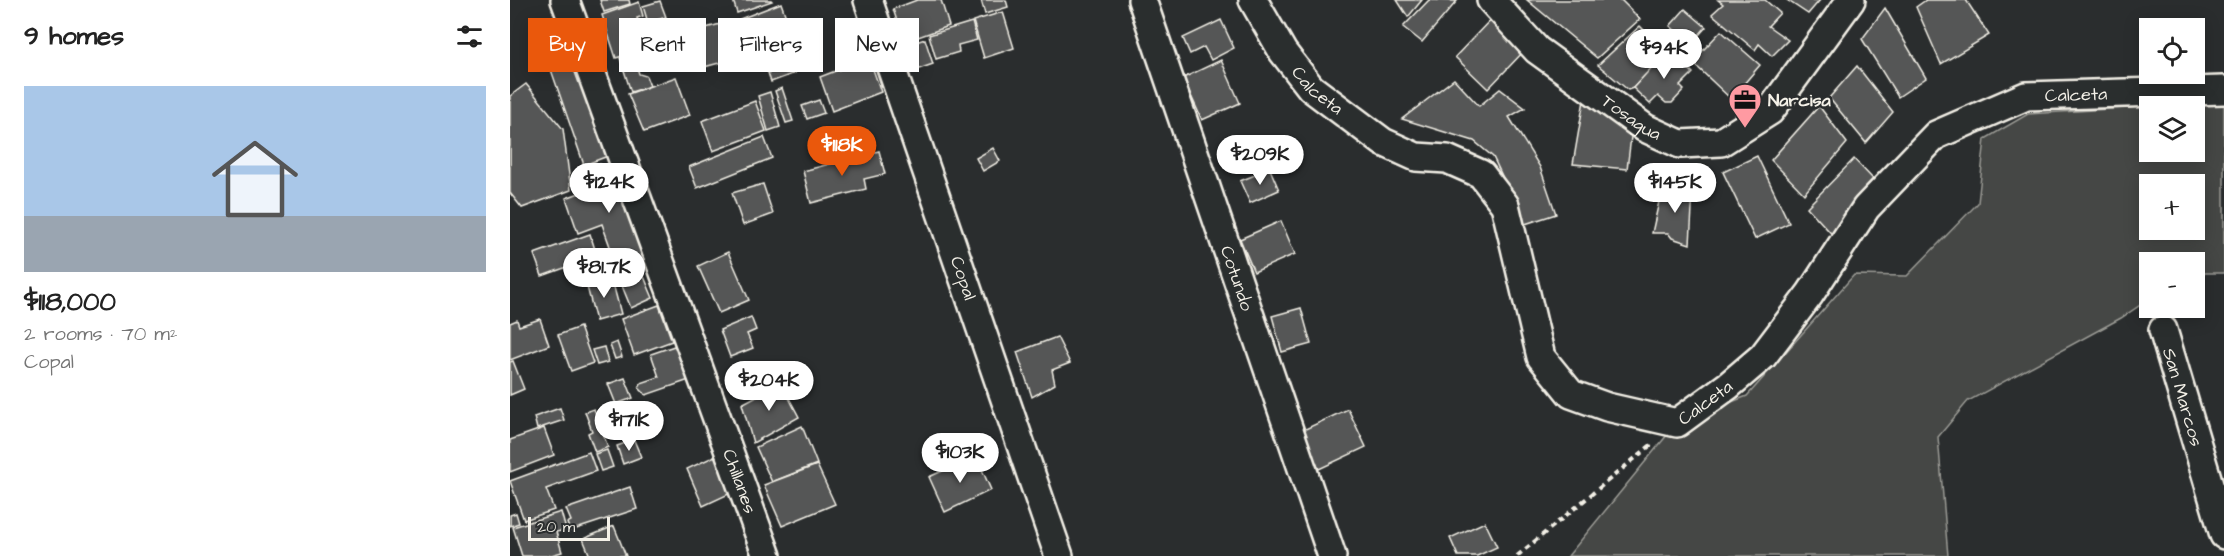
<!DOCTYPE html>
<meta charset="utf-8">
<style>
body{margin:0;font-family:"Architects Daughter",sans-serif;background:#f2f2f2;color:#222;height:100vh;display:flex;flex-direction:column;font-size:22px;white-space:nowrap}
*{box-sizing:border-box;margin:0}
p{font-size:20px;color:#767676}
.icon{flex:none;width:33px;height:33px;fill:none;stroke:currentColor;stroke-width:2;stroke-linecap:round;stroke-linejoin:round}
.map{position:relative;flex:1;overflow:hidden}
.details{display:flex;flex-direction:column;background:#fff;width:510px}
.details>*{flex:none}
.guide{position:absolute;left:18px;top:18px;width:570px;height:54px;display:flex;gap:12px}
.buttons{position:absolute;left:1629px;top:18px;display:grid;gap:12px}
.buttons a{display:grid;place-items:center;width:66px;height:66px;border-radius:0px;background:#fff;box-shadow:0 3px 15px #0003;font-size:30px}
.scale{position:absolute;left:18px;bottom:15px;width:82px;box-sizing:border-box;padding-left:6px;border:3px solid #f4f1e8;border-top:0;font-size:16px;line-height:21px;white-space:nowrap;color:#f4f1e8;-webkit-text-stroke:4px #2a2d2e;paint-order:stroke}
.price{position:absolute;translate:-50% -51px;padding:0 14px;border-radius:21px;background:#fff;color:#222;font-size:20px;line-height:39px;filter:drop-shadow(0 2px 3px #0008)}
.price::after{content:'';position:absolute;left:50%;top:36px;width:18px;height:14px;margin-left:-9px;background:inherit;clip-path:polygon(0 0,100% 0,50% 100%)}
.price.current{background:#ea580c;color:#fff}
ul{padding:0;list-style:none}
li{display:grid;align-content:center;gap:12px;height:318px;padding:0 24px}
li span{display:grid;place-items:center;height:186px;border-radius:0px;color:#555}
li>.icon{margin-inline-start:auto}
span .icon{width:108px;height:108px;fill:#fffc;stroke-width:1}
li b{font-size:26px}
h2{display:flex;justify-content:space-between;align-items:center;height:72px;padding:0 24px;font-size:26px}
.chip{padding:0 21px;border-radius:0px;background:#fff;box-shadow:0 3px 15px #0003;font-size:21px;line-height:54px}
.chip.current{background:#ea580c;color:#fff}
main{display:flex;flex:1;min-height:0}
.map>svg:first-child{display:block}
.green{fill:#444645;stroke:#9c9c96;stroke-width:1.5;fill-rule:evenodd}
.building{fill:#555756;stroke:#f4f1e8;stroke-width:1.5}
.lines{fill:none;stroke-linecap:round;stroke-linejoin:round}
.street-casing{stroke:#f4f1e8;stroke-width:32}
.path{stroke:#f4f1e8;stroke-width:4;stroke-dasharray:6 4.5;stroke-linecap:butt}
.street{stroke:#2a2d2e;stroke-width:27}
.labels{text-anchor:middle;stroke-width:5;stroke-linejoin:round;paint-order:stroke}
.street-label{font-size:18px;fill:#f4f1e8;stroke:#2a2d2e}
.poi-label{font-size:18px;font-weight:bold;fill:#f4f1e8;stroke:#2a2d2e;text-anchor:start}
</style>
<main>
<section class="details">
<h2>9 homes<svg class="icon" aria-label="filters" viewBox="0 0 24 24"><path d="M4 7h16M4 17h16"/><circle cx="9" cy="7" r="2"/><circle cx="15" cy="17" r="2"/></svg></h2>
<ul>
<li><span style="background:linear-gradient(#a9c7e8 70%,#9aa5b1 0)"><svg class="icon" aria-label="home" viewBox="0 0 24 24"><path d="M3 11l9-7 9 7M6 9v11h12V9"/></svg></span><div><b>$118,000</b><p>2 rooms · 70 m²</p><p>Copal</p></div></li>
</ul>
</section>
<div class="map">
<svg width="1714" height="556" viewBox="0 0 1714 556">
<rect width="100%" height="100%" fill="#2a2d2e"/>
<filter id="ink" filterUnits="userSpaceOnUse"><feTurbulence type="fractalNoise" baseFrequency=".0167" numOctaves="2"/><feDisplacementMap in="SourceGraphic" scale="12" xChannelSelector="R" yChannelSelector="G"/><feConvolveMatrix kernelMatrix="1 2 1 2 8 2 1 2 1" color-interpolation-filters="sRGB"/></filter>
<g filter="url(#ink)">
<path class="green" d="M1714,102V273H1685L1684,262H1640L1639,299L1611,318L1458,401L1428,437L1438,556H1058L1167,423L1237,396L1344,275L1397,276L1468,203L1475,139L1518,114ZM1640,106H1684V152H1640ZM1640,184H1684V230H1640Z"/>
<g class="building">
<polygon points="90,0 119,0 120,4 94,12"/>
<polygon points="223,0 261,0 262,1 227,13"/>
<polygon points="407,0 431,0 439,26 394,42 383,9"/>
<polygon points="471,0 496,0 498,7 475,14"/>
<polygon points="887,0 912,0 898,17"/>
<polygon points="919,0 947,1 912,42 893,27"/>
<polygon points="1017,0 1111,0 1130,19 1087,58"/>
<polygon points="1208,0 1255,0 1270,13 1258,26 1278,40 1262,56 1249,44 1245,50 1202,14 1213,4"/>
<polygon points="1277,0 1310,0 1298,14"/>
<polygon points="1416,0 1456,0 1479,35 1431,64 1406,7"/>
<polygon points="150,1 156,17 138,23 133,6"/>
<polygon points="129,2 133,16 127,18 130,30 136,28 142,46 106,58 92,15"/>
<polygon points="271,3 276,17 269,20 274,32 240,45 230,19"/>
<polygon points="1375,8 1416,78 1388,97 1352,39"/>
<polygon points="1175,9 1196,27 1181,44 1160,26"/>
<polygon points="493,12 504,48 474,58 463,21"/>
<polygon points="982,18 1015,50 978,89 945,57"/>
<polygon points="711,20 724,48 701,60 694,47 680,54 673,38"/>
<polygon points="462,22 467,40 448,45 449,52 426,59 419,35"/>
<polygon points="51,23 98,156 74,165 28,32"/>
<polygon points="214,23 224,59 194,67 187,39 176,42 174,34"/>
<polygon points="1130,26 1144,40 1138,47 1150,60 1123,88 1118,90 1088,65"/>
<polygon points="1211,31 1250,65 1221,99 1182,62"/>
<polygon points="415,39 423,64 403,71 394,46"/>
<polygon points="275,43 285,73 261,82 251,51"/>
<polygon points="1159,49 1183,73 1170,86 1174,90 1162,103 1156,103 1148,96 1140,104 1123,88"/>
<polygon points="123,54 129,74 136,76 140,86 121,92 110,58"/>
<polygon points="359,58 371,92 322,111 310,77"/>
<polygon points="711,60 730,103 692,120 673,78"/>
<polygon points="1347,66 1383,112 1356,143 1319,98"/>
<polygon points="166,77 180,115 134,132 118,94"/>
<polygon points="944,79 969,106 990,89 1015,108 999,117 1030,167 1046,214 1015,224 983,157 964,141 892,119"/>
<polygon points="16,84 53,129 61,190 12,208 0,193 0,96"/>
<polygon points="272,88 283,121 276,123 265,91"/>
<polygon points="260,92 270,127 258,131 248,96"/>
<polygon points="309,100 314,113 297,119 292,106"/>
<polygon points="1074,100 1122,129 1117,169 1063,164"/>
<polygon points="245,101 256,131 203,151 192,121"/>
<polygon points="1309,106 1337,143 1294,194 1261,160"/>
<polygon points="254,137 262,158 187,188 179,167"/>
<polygon points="483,148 490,161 473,171 466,158"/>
<polygon points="369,151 375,174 354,179 356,189 301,203 293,171"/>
<polygon points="1247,156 1279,223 1245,239 1213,172"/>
<polygon points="1344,159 1381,198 1340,254 1297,207"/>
<polygon points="90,164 95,178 110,172 140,258 108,269 92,224 68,233 56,198 72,192 65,173"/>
<polygon points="760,169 769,190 740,203 730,181"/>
<polygon points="253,184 263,214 233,225 222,193"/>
<polygon points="1152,188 1183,191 1180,244 1162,238 1158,233 1142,233"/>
<polygon points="771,221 785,254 744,272 730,239"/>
<polygon points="80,234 89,262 82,264 86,275 66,283 60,266 32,276 24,254"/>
<polygon points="218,252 239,300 209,313 188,266"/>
<polygon points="130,267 143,298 121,308 108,276"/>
<polygon points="101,276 111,314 86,321 76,283"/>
<polygon points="149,305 162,341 124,355 111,319"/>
<polygon points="791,308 801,344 772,352 762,316"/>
<polygon points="241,317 246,330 237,334 243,348 220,357 210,330"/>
<polygon points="30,319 39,345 0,360 0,323 7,320 9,326"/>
<polygon points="70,327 83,363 61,371 48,335"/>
<polygon points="547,337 560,363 542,370 545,384 522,397 507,352"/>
<polygon points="107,342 112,357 105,359 100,345"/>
<polygon points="170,344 182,379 136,395 129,388 131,383 149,377 141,354"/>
<polygon points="94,347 98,362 87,365 82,350"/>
<polygon points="3,361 14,389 0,395 0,362"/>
<polygon points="115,378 123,398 106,404 98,384"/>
<polygon points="271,383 289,417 243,443 232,404"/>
<polygon points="50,408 54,420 27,429 24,417"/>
<polygon points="84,409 98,447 85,452 78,433 82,431 75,412"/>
<polygon points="838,409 856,447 809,469 791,431"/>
<polygon points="292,426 307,464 262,482 246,447"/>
<polygon points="34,428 44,455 0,472 0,440"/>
<polygon points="124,440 131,457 113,464 107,446"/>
<polygon points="97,450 103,467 91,471 85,454"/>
<polygon points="79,452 86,471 36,489 44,510 14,520 0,481"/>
<polygon points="205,456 221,493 193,506 177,469"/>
<polygon points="466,456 481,490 435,512 419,477"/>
<polygon points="307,465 325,504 272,526 254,485"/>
<polygon points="120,487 127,509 60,531 57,523 61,521 56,509"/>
<polygon points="51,512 56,530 46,532 52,552 38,556 12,556 3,527"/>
<polygon points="6,513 9,523 0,526 0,515"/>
<polygon points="975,522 987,547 967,556 948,556 940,538"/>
<polygon points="104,526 116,556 80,556 73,539"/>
</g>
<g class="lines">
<g class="street-casing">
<g id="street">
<path id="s1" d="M55,0L257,556"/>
<path id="s2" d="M358,0L549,556"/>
<path id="s3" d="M632,0L822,556"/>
<path id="s4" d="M743,0L773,52L801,88L873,142L906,157L937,159L971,174L995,205L1031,357L1061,394L1097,407L1167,423L1219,385L1253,356L1300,294L1356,208L1426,135L1516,96L1714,90"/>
<path id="s5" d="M981,0L1027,50L1135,128L1170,144L1211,142L1260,111L1341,0"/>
<path id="s6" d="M1653,330L1714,535"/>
</g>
</g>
<polyline class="path" points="1007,556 1141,445"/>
<use href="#street" class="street"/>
</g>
</g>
<defs>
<g id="office-pin" transform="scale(1.725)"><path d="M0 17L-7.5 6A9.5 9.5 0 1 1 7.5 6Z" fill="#ff9aa2" stroke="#2a2d2e"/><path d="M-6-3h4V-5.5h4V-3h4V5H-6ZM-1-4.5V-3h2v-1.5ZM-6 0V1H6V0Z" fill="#111"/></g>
</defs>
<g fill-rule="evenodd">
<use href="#office-pin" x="1235" y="100"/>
</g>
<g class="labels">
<g class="street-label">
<text dy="6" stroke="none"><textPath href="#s4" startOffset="112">Calceta</textPath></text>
<text dy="6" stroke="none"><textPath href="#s4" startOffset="1192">Calceta</textPath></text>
<text dy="6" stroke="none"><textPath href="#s5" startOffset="184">Tosagua</textPath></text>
<text dy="6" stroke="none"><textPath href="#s2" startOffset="294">Copal</textPath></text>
<text dy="6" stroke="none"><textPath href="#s3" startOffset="294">Cotundo</textPath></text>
<text dy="6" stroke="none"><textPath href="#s6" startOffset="70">San Marcos</textPath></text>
<text dy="6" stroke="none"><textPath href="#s4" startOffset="688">Calceta</textPath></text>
<text dy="6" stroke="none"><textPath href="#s1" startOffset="512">Chillanes</textPath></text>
</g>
<g class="poi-label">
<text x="1258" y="106">Narcisa</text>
</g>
</g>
</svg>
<div class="buttons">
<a><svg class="icon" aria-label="locate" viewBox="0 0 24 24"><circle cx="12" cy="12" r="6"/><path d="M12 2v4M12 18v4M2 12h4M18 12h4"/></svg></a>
<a><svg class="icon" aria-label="layers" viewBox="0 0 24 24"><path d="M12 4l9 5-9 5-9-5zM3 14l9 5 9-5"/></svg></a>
<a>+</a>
<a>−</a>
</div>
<div class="scale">20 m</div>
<b class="price" style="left:1154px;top:80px">$94K</b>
<b class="price current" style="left:332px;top:177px">$118K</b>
<b class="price" style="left:750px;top:186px">$209K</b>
<b class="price" style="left:99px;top:214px">$124K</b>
<b class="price" style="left:1165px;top:214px">$145K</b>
<b class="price" style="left:94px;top:299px">$81.7K</b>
<b class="price" style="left:259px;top:412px">$204K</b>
<b class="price" style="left:119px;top:452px">$171K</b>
<b class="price" style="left:450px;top:484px">$103K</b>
<div class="guide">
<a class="chip current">Buy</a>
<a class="chip">Rent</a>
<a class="chip">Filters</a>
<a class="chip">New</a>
</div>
</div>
</main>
